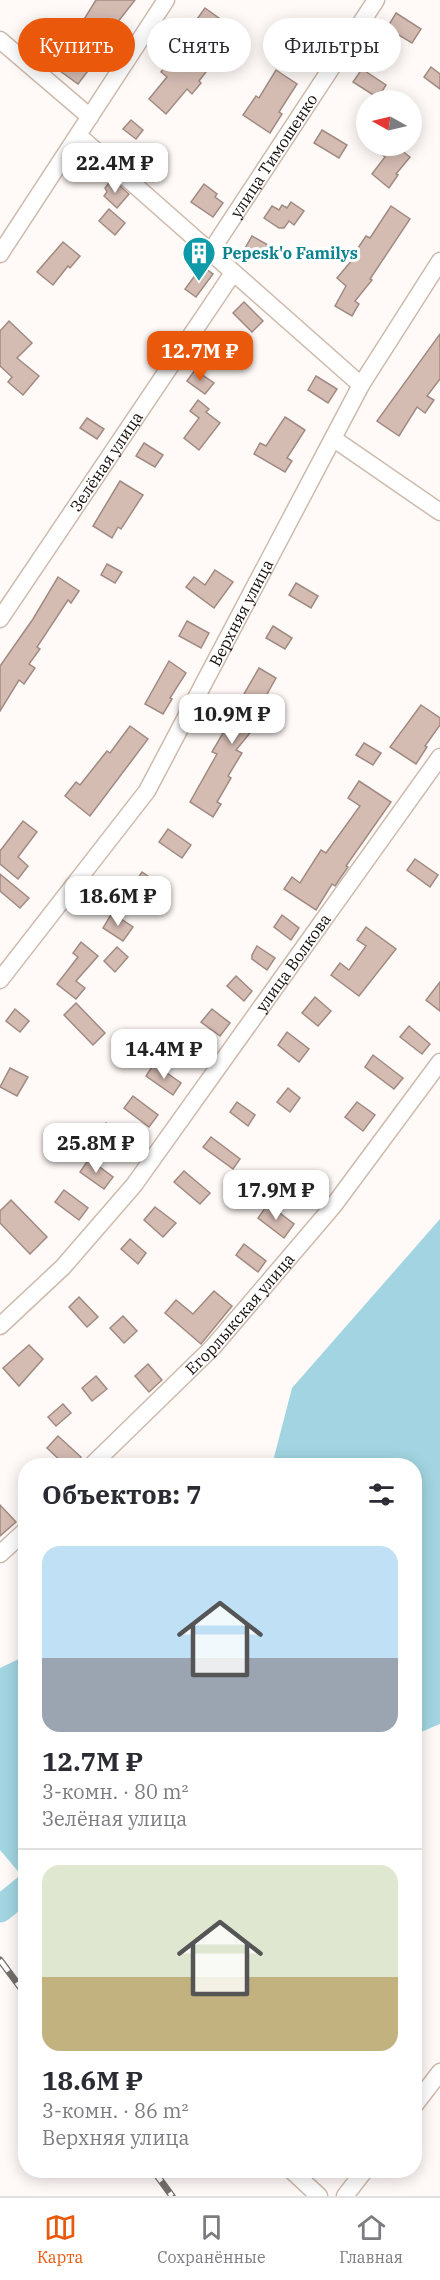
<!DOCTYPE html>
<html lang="ru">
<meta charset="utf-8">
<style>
body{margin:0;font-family:"IBM Plex Serif",serif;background:#f2f2f3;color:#2b2b33;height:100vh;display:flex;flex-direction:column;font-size:22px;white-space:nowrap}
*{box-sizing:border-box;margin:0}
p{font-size:20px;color:#7c7c81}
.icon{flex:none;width:33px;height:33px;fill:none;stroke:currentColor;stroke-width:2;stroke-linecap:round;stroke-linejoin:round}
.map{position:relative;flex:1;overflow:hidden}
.sheet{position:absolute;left:18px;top:1458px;width:404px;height:720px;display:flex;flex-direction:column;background:#fff;border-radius:24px;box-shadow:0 3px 15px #0003}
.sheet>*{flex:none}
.top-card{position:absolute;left:18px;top:18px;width:405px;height:54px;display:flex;gap:12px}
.needle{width:39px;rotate:278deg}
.buttons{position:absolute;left:356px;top:90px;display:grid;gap:12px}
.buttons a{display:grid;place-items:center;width:66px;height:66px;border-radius:50%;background:#fff;box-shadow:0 3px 15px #0003;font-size:30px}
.price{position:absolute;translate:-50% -51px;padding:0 14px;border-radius:12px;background:#fff;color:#222;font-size:20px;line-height:39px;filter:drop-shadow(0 2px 3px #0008)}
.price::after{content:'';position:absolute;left:50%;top:36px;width:18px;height:14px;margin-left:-9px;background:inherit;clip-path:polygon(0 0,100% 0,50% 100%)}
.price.selected{background:#ea580c;color:#fff}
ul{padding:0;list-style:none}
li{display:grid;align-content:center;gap:12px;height:318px;padding:0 24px}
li+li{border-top:2px solid #e1e1e2}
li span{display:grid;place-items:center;height:186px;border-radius:18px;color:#555}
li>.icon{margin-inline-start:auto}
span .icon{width:108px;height:108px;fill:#fffc;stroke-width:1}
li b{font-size:26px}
h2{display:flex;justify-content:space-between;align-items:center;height:72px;padding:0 24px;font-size:26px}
.pill{padding:0 21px;border-radius:27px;background:#fff;box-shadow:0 3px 15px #0003;font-size:21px;line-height:54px}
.pill.selected{background:#ea580c;color:#fff}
.tab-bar{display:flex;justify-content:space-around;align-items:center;height:84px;border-top:2px solid #e1e1e2;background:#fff;font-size:16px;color:#7c7c81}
.tab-bar a{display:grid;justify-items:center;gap:3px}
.tab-bar .selected{color:#ea580c}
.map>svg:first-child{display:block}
.water{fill:#a2d5e1}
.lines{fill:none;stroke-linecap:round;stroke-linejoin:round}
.river{stroke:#a2d5e1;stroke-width:27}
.building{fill:#d4bcb3;stroke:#a18a82;stroke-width:1.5}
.street-casing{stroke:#cebaac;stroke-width:19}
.street{stroke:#fff;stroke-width:16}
.rail-casing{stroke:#746e6b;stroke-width:7}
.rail{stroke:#fff;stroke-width:4.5;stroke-dasharray:14;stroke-linecap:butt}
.labels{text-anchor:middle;stroke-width:6;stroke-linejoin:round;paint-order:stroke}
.street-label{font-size:16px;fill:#150e0a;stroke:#fff}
.culture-label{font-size:16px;font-weight:bold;fill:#0d838f;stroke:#fff;text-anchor:start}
</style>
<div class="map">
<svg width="440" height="2196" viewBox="0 0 440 2196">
<rect width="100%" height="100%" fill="#fffaf7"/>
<g class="water">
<polygon points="440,1219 440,1724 414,1735 414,1466 272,1465 292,1388"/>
<polygon points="25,1656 25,1886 22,1876 0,1850 0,1668"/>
</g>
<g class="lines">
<polyline class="river" points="0,1909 26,1888"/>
</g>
<g class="building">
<polygon points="96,0 135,0 117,23 92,62 94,63 78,84 56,68 66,55 63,53"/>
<polygon points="205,8 223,21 215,32 197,19"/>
<polygon points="396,13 421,29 412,43 387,28"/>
<polygon points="309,31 326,42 316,60 298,49"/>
<polygon points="187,52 196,59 200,54 212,64 199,81 201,83 192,94 187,89 166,114 149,99 167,77 161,72 171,60 177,65"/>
<polygon points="431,67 440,74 440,89 424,77"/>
<polygon points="362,69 386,85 378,98 353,82"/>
<polygon points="276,70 297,84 279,112 282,114 270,133 243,115 256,96 259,98"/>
<polygon points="131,120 143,130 136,139 123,129"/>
<polygon points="322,130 347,145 339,158 314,143"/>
<polygon points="371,146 396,146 410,157 396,174 398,175 389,188 372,174 385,157"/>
<polygon points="112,179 129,194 117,208 104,196 107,192 105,188"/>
<polygon points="204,184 217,194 215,197 223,203 213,217 191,202"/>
<polygon points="291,202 304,211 294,225 289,221 284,228 279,228 264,218 272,206 279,210 282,205 287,208"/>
<polygon points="391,206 410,219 370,279 372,280 355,301 359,304 352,316 335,306 346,286 337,278 358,253 356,251 366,236 370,238"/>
<polygon points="109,209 125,223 115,235 99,221"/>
<polygon points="252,236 268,245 260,259 244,250"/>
<polygon points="63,242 80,256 70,268 68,266 53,285 37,272"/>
<polygon points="202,266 213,274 196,297 185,289"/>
<polygon points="244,302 263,321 252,332 233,313"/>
<polygon points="9,321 32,343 17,358 39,376 23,395 8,382 12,377 0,366 0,331"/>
<polygon points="440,334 440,379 427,396 434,400 425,413 417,407 399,436 377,421"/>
<polygon points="195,370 214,383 205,394 187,381"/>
<polygon points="316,376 337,389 328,403 308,390"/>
<polygon points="198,400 209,409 206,412 220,423 199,450 184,438 199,418 190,411"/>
<polygon points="285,417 305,430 287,458 292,461 285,472 254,454 260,443 266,446"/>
<polygon points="87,418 104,429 97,439 80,428"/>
<polygon points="144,443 163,455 155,467 136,456"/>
<polygon points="120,481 143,495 121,529 118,527 112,538 93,526"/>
<polygon points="107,564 122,572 115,583 101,575"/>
<polygon points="215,570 233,582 214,608 186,587 194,577 205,585"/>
<polygon points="58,577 79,591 71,603 68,600 37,647 40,649 29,664 35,668 24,684 19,680 0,711 0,666 33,619"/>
<polygon points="296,583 318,596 311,608 289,595"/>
<polygon points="187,621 209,633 201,648 179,636"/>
<polygon points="273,626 292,638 285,649 266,638"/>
<polygon points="169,661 186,673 170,698 172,699 163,714 145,704"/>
<polygon points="259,668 276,678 266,696 269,698 251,727 254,728 236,750 242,753 228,776 231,778 217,802 221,804 213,817 190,802 217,754 212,752 223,733 248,704 241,699"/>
<polygon points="421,705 440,718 440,725 425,746 427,747 416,764 390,747"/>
<polygon points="130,726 148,739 90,816 65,796 76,782 80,785 107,751 110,753"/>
<polygon points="364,743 381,753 373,765 356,755"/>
<polygon points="359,781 391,802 346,866 348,867 341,877 335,886 332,884 316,910 284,889 292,877 300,883 321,850 326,853 360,806 348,798"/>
<polygon points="23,821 37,832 18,857 28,866 18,879 0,864 0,851"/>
<polygon points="168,829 191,845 182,858 159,842"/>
<polygon points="415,859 438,875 430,887 407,870"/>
<polygon points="142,872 164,887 156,899 134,884"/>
<polygon points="0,874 29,898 20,908 0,891"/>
<polygon points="112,913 133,927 123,941 103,928"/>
<polygon points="282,915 299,928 291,940 274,927"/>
<polygon points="366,927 396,949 359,996 331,975 340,963 349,970 366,946 357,940"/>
<polygon points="81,942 98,956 76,981 85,988 76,999 57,984 78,957 73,953"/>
<polygon points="257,946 275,958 267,970 252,959 252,955"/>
<polygon points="117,947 128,957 115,972 104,961"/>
<polygon points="236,976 252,991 244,1001 227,986"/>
<polygon points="440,982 440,1011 426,1000"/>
<polygon points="315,997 331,1011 318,1026 302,1013"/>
<polygon points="76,1003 105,1033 93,1045 64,1015"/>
<polygon points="15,1009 29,1021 20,1032 6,1021"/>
<polygon points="212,1009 230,1023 220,1036 201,1022"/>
<polygon points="409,1026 430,1044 422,1054 400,1037"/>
<polygon points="287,1032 309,1049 299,1062 278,1045"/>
<polygon points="373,1055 403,1078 394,1089 365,1067"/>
<polygon points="154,1064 181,1083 173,1095 146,1076"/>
<polygon points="10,1068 28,1077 17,1096 0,1087"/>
<polygon points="288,1088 300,1098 290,1112 277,1102"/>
<polygon points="133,1096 158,1115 149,1127 124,1108"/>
<polygon points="237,1102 255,1115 248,1126 230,1112"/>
<polygon points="357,1102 375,1115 363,1131 345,1117"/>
<polygon points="106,1123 135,1146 126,1158 97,1135"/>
<polygon points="211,1137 240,1159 233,1169 203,1147"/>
<polygon points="89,1159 113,1177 104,1189 80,1172"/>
<polygon points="184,1171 210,1193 200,1204 174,1182"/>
<polygon points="299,1172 321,1189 312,1200 290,1183"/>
<polygon points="64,1190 88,1208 79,1220 55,1202"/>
<polygon points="11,1200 47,1237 30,1254 0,1223 0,1211"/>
<polygon points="268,1204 294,1224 284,1238 258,1218"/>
<polygon points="155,1207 176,1223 163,1237 144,1220"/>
<polygon points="130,1239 146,1253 138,1264 121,1249"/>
<polygon points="244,1244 266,1261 258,1272 236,1255"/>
<polygon points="214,1291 232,1306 201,1344 165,1313 176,1300 193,1314"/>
<polygon points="79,1297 98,1317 87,1327 69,1307"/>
<polygon points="123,1316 137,1331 124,1343 110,1328"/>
<polygon points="29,1345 43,1359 19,1386 3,1368"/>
<polygon points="148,1364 162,1380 149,1392 135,1376"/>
<polygon points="96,1376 107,1389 92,1401 82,1388"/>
<polygon points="63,1404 71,1413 56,1426 48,1417"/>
<polygon points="58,1436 81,1457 74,1466 66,1466 47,1448"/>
<polygon points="0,1505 16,1522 0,1536"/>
</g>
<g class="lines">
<g class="street-casing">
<g id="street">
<polyline points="0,40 90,117"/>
<polyline points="78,135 361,385"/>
<path id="s1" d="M211,251L376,0"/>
<polyline points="0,254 166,0"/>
<polyline points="334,439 440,512"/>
<path id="s2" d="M0,619L233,273"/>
<path id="s3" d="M0,980L147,791L361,385L440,261"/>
<path id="s4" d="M0,1326L63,1267L134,1185L440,757"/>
<path id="s5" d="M91,1466L213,1347L334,1205L440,1062"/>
<polyline points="0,1554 26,1530"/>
<polyline points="414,2106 440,2072"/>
<polyline points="291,2170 319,2196"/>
<polyline points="345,2196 365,2170"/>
</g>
</g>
<use href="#street" class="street"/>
<g class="rail-casing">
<g id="rail">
<polyline points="0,1960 26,1995"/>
<polyline points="153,2170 172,2196"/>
</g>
</g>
<use href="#rail" class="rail"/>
</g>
<defs>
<g id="building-pin" transform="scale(1.725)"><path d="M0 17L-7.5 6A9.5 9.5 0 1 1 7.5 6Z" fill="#0f9aa8" stroke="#fff"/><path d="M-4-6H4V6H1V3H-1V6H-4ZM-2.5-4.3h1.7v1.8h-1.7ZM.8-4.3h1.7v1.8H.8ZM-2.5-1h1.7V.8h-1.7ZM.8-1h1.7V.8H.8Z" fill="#fff"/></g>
</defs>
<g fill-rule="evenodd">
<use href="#building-pin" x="199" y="253"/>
</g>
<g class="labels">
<g class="street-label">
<text dy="6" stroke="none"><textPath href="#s1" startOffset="114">улица Тимошенко</textPath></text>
<text dy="6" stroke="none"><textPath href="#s2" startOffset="190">Зелёная улица</textPath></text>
<text dy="6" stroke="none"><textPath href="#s3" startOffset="441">Верхняя улица</textPath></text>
<text dy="6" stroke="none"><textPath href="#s4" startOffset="468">улица Волкова</textPath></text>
<text dy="6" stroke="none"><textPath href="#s5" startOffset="213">Егорлыкская улица</textPath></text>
</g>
<g class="culture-label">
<text x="222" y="259">Pepesk'o Familys</text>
</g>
</g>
</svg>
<div class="buttons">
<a><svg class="needle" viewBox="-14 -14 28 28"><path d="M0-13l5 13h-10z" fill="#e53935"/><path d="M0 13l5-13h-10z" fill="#7c7c81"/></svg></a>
</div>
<b class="price" style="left:115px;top:194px">22.4M ₽</b>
<b class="price selected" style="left:200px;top:382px">12.7M ₽</b>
<b class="price" style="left:232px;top:745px">10.9M ₽</b>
<b class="price" style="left:118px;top:927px">18.6M ₽</b>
<b class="price" style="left:164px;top:1080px">14.4M ₽</b>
<b class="price" style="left:96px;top:1174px">25.8M ₽</b>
<b class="price" style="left:276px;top:1221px">17.9M ₽</b>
<div class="top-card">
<a class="pill selected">Купить</a>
<a class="pill">Снять</a>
<a class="pill">Фильтры</a>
</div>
<section class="sheet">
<h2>Объектов: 7<svg class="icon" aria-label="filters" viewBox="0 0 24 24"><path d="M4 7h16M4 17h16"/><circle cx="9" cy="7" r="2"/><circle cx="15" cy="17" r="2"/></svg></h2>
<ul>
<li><span style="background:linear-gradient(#bfe0f5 60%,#9aa5b1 0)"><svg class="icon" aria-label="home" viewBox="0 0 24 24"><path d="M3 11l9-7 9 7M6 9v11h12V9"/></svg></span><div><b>12.7M ₽</b><p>3-комн. · 80 m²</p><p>Зелёная улица</p></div></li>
<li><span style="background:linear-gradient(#dfe7d0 60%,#c2b280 0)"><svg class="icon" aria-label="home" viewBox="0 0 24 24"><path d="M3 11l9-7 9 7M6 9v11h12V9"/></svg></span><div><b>18.6M ₽</b><p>3-комн. · 86 m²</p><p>Верхняя улица</p></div></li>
</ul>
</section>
</div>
<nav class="tab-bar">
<a class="selected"><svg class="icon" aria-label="map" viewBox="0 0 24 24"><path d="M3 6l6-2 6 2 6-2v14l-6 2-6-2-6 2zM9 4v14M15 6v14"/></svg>Карта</a>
<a><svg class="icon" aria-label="saved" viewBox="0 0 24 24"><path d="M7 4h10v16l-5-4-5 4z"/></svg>Сохранённые</a>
<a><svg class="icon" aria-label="home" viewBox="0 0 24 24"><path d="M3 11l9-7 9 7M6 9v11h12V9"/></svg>Главная</a>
</nav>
